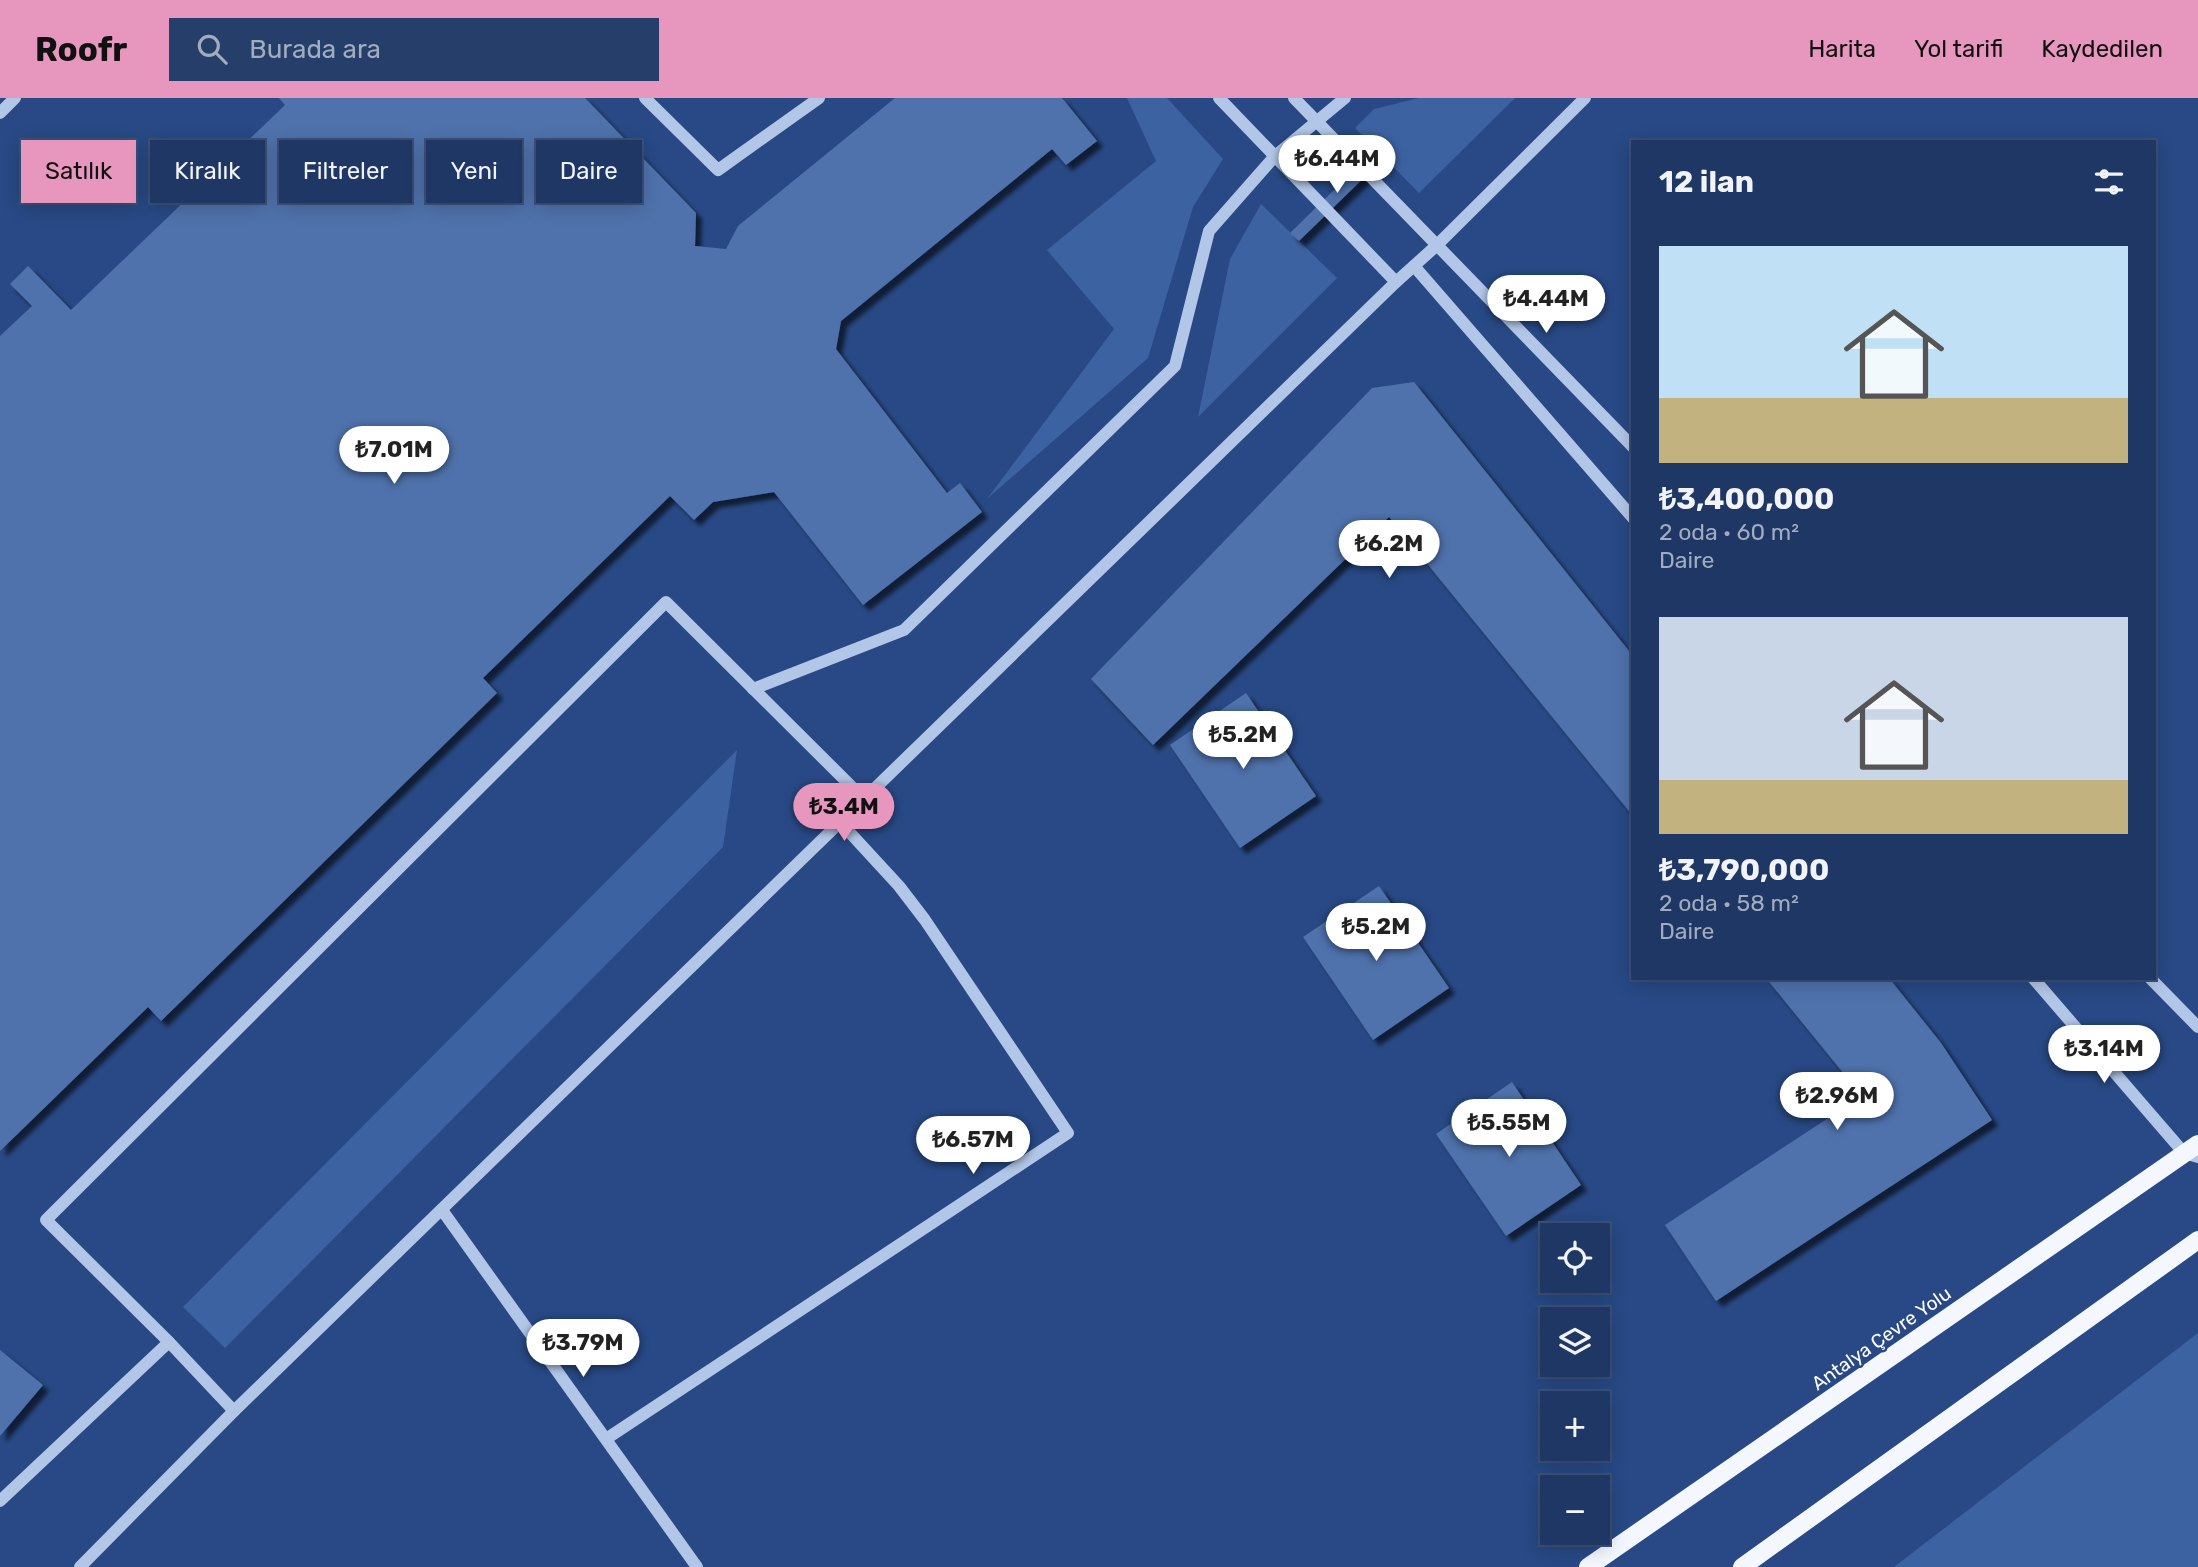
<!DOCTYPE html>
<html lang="tr">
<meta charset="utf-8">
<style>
body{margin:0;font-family:Rubik,sans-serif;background:#263f6a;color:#f1f3f6;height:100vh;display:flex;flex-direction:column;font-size:26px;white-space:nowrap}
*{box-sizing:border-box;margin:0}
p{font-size:23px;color:#a1acbf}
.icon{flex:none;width:38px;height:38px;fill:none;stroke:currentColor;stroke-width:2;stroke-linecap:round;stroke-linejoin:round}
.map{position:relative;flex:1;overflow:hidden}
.sheet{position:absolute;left:1631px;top:42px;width:525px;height:840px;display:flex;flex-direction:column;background:#1e3764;border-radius:0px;box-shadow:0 4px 18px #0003,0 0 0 2px #3c5178}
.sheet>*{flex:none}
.hud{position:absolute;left:21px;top:42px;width:665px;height:63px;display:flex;gap:14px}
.controls{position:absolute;left:1540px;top:1125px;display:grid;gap:14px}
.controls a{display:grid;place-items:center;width:70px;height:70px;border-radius:0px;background:#1e3764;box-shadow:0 4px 18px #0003,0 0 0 2px #3c5178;font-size:35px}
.price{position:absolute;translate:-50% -60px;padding:0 16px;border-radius:24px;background:#fff;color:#222;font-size:23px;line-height:46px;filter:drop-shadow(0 2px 4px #0008)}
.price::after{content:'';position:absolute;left:50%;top:42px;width:21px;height:16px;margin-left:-10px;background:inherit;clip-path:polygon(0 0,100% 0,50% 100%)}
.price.on{background:#e797bd;color:#111}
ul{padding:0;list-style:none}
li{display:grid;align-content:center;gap:14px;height:371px;padding:0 28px}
li span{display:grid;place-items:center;height:217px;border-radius:0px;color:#555}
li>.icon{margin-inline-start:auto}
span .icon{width:126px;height:126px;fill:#fffc;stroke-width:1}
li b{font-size:30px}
h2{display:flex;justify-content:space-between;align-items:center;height:84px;padding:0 28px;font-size:30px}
.pill{padding:0 24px;border-radius:0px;background:#1e3764;box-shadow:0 4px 18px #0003,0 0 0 2px #3c5178;font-size:24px;line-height:63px}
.pill.on{background:#e797bd;color:#111}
header{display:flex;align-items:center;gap:42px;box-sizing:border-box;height:98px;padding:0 35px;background:#e797bd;color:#111}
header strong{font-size:33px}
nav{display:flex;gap:38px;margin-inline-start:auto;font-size:24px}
.search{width:490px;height:63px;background:#263f6a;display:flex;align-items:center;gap:18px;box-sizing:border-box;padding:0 24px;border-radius:0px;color:#a1acbf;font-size:26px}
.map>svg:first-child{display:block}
.green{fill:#3d62a1}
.building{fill:#5072ac;filter:url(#shadow)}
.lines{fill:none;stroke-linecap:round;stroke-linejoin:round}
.minor{stroke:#b2c6e7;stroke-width:12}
.major{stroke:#f4f7fe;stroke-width:18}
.labels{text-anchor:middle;stroke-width:5;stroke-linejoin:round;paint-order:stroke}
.street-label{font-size:19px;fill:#fff;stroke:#284985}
</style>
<header>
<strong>Roofr</strong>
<div class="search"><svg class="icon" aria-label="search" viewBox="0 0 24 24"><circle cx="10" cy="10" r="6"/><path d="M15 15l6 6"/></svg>Burada ara</div>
<nav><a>Harita</a><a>Yol tarifi</a><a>Kaydedilen</a></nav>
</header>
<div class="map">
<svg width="2198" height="1469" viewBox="0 0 2198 1469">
<defs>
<filter id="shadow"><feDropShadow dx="6" dy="6" stdDeviation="2" flood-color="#0009"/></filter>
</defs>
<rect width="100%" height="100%" fill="#284985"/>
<g class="green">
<polygon points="1127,0 1167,0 1223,61 1193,109 1148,260 987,401 1114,231 1047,152 1156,63"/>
<polygon points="1419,0 1515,0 1419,95 1355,30 1374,11"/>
<polygon points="1261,106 1337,180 1198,319 1230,161"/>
<polygon points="737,652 723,749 225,1250 183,1209"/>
<polygon points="2198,1235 2198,1469 1894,1469"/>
</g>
<g class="building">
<polygon points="279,0 585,0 696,115 695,148 726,151 738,128 895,0 1062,0 1097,43 1066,67 1052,51 841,223 836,251 947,395 960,385 982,414 863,507 774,394 713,404 694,422 670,398 483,580 497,595 161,923 148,909 0,1053 0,238 32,208 10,186 28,168 71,212 285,7"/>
<polygon points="1376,51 1384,60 1299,143 1290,135"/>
<polygon points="1414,284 1633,558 1633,718 1389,419 1153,647 1091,581 1372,290"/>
<polygon points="1246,595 1316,698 1240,750 1170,647"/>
<polygon points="1379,788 1449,890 1373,942 1303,839"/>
<polygon points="1766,880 1889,880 1941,945 1992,1022 1716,1203 1665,1127 1862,998"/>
<polygon points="1512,984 1581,1087 1506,1138 1436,1036"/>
<polygon points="0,1252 43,1287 0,1338"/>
</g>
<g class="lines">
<g class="minor">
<polyline points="645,0 718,72 819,0"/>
<polyline points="1219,0 1396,184"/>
<polyline points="1294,0 1633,349"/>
<polyline points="0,15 15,0"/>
<polyline points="1414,168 1633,420"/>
<polyline points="753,591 904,532 1175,268 1209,133 1275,58 1345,0"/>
<polyline points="2033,880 2184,1055 2198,1059"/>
<polyline points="2150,880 2198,929"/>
<polyline points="442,1112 697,1469"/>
<polyline points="169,1244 46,1122 666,504 865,702"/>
<polyline points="606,1341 1068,1035 925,822 899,788 841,725"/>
<polyline points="0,1403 169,1244 234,1313"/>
<polyline points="80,1469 234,1313 1396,184 1436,148 1585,0"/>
</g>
<g class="major">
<polyline points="1588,1469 2198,1046"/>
<polyline points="1742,1469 2198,1142"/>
</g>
</g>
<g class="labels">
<g class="street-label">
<text transform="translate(1881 1240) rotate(-35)" y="7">Antalya Çevre Yolu</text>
</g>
</g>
</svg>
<div class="controls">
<a><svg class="icon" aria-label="locate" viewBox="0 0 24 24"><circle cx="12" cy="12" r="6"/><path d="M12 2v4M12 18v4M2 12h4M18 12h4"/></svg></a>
<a><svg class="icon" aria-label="layers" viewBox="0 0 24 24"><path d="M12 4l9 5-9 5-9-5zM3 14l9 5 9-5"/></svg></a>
<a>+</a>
<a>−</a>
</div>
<b class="price" style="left:1337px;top:97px">₺6.44M</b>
<b class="price" style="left:1546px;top:237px">₺4.44M</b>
<b class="price" style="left:394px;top:388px">₺7.01M</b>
<b class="price" style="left:1389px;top:482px">₺6.2M</b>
<b class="price" style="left:1243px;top:673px">₺5.2M</b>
<b class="price on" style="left:844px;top:745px">₺3.4M</b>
<b class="price" style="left:1376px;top:865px">₺5.2M</b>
<b class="price" style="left:2104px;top:987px">₺3.14M</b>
<b class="price" style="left:1837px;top:1034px">₺2.96M</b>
<b class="price" style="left:1509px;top:1061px">₺5.55M</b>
<b class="price" style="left:973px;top:1078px">₺6.57M</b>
<b class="price" style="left:583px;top:1281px">₺3.79M</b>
<div class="hud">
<a class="pill on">Satılık</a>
<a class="pill">Kiralık</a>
<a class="pill">Filtreler</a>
<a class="pill">Yeni</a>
<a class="pill">Daire</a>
</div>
<section class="sheet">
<h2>12 ilan<svg class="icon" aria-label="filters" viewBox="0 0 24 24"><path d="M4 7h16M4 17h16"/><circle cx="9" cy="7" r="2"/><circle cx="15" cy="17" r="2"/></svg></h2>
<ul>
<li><span style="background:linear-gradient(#bfe0f5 70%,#c2b280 0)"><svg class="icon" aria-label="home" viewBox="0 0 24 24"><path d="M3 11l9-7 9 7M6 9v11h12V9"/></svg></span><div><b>₺3,400,000</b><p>2 oda · 60 m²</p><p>Daire</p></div></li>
<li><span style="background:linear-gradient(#c9d6e8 75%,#c2b280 0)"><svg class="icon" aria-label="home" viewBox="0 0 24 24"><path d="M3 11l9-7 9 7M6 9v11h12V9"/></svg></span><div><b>₺3,790,000</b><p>2 oda · 58 m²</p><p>Daire</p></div></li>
</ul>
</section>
</div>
